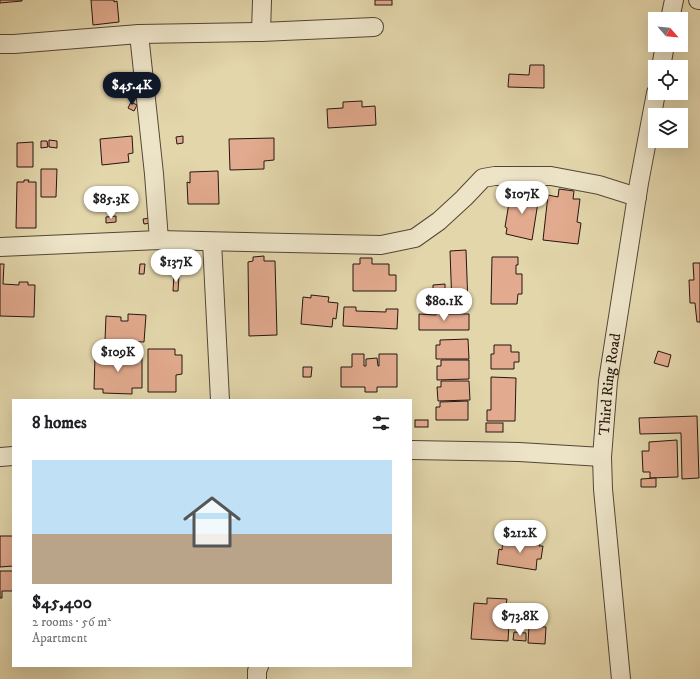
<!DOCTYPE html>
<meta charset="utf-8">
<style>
body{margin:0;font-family:"IM FELL DW Pica",serif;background:#f2f2f2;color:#202124;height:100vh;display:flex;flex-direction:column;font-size:15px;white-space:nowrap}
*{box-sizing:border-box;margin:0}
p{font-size:13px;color:#757577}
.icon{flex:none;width:22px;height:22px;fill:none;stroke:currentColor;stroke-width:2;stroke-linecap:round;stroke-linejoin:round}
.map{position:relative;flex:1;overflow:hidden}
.sheet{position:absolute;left:12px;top:399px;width:400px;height:268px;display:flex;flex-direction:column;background:#fff;border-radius:0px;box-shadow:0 4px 16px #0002}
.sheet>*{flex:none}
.needle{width:26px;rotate:117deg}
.fabs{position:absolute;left:648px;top:12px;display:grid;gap:8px}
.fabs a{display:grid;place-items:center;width:40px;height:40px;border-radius:0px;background:#fff;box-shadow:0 4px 16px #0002;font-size:20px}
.price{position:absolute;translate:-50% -34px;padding:0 9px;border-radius:14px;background:#fff;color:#222;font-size:13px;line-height:26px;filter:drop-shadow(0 1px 2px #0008)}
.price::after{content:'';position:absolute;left:50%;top:24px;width:12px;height:9px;margin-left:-6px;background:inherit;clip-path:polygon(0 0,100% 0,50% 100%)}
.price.current{background:#111827;color:#fff}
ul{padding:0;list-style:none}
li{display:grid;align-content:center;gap:8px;height:212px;padding:0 20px}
li span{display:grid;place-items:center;height:124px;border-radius:0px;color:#555}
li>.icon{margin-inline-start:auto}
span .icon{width:72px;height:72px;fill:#fffc;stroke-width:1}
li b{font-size:17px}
h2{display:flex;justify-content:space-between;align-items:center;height:48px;padding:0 20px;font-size:17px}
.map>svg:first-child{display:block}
.building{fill:#e2aa8e;stroke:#251610}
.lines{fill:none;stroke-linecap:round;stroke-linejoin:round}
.minor-casing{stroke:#544637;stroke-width:20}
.minor{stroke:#ede4c8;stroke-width:18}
.labels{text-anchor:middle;stroke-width:3.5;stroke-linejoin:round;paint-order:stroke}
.street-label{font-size:15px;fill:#251610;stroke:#ede4c8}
</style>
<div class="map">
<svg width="700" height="679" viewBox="0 0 700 679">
<rect width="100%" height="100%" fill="#e3d6ab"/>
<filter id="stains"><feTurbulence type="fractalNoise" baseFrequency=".005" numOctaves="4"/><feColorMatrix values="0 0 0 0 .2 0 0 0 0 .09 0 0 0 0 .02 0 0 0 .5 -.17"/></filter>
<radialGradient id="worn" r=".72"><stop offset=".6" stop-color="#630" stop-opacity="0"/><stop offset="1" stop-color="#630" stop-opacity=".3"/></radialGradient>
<g class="building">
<polygon points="0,0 22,0 22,1 0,3"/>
<polygon points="91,0 114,0 114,2 117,1 119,22 93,25"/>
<rect x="375" y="0" width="17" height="5"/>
<polygon points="530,65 544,65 544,88 508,87 509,74 529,75"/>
<polygon points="111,75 120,79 118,83 121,85 119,90 107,84"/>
<polygon points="362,101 362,107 375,106 376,125 328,128 327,109 343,108 343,102"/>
<polygon points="131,102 137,105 134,111 128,108"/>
<polygon points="132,136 133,153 128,154 129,162 102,165 100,139"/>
<polygon points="183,136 183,143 177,144 176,137"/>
<polygon points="274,138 274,160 264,161 264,169 230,170 229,139"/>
<polygon points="49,140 57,141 57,148 49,147"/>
<polygon points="41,141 47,141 48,147 41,148"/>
<polygon points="33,142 33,167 17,167 17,143"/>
<polygon points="41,169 57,169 56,197 41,197"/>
<polygon points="218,171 219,204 188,204 187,182 190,183 190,172"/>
<polygon points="24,180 29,180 28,182 36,182 36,228 16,228 17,182 24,182"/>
<polygon points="559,189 574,191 573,199 580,199 577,222 581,223 578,244 543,240 548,195 558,197"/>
<polygon points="513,190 531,193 531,195 539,196 532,240 506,234 507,228 505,227 510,197 512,197"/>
<polygon points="116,216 116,222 106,223 106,217"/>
<polygon points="151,218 151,223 144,224 143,219"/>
<polygon points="466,250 468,305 452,306 450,251"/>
<polygon points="264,256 264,261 275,261 277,335 249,336 248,262 253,261 253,257"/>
<polygon points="492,257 518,257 518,265 516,265 516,274 522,274 522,294 518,294 517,304 491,304"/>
<polygon points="360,258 372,258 372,264 389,264 389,275 396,275 396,291 353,291 353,264 360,264"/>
<polygon points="693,263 700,263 700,322 697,322 695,303 690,303 689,280 694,280"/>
<polygon points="0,264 4,264 3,284 19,285 19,282 28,282 28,285 35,285 34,317 0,316"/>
<polygon points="140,264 145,264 144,274 139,274"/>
<polygon points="174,274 179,275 178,291 173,291"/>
<polygon points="445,284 445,297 433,297 433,285"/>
<polygon points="311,295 329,297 328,302 338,303 336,319 333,318 332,327 301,324 303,297 311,298"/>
<polygon points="344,307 356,307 356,311 386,312 386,309 398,309 397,329 343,326"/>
<polygon points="437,310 447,310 447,314 469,314 469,330 419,330 419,314 436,315"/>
<polygon points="128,314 146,315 144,342 105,340 106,316 121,317 121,321 128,321"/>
<polygon points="468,339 469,359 436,359 436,345 440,345 440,340"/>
<polygon points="494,345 511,345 511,352 519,352 519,362 514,362 514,369 491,369 491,354 494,354"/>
<polygon points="148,349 175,349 175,355 182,355 182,374 176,375 176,392 148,392"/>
<polygon points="658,351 671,355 668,367 654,363"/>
<polygon points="105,352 133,352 133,357 142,357 142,388 132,388 132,394 103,393 103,389 94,389 95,356 105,356"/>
<polygon points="352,354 364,354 364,366 366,366 366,359 377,358 378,366 379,366 379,354 397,354 397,387 377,387 377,392 365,392 365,387 341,387 341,367 352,367"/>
<polygon points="441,360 469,360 469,379 437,380 437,366 441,366"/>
<polygon points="303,367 312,367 311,377 303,377"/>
<polygon points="491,377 516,378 515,421 487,421 487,410 491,410"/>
<polygon points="441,381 469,381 470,400 438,401 437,387 441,387"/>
<polygon points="468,401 468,420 436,420 436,407 440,407 440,402"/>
<polygon points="697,416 699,478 682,479 681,433 640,434 639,418"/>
<rect x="415" y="420" width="13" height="7"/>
<rect x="486" y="423" width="17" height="9"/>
<polygon points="677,440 678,477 650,478 650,472 643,472 642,451 649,451 649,442"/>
<polygon points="656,478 656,487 641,487 641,479"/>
<polygon points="0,536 13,536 13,566 0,567"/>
<polygon points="503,538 540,544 539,546 543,546 541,559 537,559 536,570 497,564 499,549 502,550"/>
<polygon points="0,571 13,571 13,591 2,591 2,598 0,598"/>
<polygon points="487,598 507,599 506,605 510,605 508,641 471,639 474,603 487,604"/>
<polygon points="529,626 546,627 545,644 528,643"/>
<polygon points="514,632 526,633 526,641 513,640"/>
</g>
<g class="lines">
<g class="minor-casing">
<g id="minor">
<polyline points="698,0 700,0"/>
<polyline points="670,19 674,0"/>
<polyline points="261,32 262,0"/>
<polyline points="139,34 154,174 159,240"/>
<polyline points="0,44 14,44 139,34 261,32 374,27"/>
<polyline points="661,67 665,45"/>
<polyline points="212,242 220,400"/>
<polyline points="0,247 159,240 381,245 415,238 439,221 464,198 483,178 495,176 551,176 599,185 637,197"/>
<polyline points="411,450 519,452 602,457"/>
<polyline points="0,457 13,456"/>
<polyline points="257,679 257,671 259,666"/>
<path id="s1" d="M621,679L603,489L602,457L608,381L639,183L656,93"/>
</g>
</g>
<use href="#minor" class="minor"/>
</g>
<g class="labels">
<g class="street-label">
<text dy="5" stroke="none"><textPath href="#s1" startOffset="296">Third Ring Road</textPath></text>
</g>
</g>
<rect width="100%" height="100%" filter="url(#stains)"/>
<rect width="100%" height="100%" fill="url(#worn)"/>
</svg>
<div class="fabs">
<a><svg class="needle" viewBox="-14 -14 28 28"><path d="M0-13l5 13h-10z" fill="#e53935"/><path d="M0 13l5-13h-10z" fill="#757577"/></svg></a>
<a><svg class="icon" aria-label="locate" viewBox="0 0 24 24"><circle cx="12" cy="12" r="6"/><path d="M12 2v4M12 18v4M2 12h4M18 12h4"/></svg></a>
<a><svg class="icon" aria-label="layers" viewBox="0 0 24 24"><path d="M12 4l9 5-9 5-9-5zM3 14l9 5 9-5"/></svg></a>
</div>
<b class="price current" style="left:132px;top:106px">$45.4K</b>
<b class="price" style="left:522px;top:215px">$107K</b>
<b class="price" style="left:111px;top:220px">$85.3K</b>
<b class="price" style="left:176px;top:283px">$137K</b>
<b class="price" style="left:444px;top:322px">$80.1K</b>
<b class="price" style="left:118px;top:373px">$109K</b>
<b class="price" style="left:520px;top:554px">$212K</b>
<b class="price" style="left:520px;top:637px">$73.8K</b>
<section class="sheet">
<h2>8 homes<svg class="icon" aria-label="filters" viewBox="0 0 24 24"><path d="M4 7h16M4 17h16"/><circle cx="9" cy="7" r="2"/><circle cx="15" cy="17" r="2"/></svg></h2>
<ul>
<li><span style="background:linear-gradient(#bfe0f5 60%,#b9a48a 0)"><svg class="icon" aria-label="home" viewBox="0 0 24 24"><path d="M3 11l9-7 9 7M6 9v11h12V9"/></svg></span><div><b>$45,400</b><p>2 rooms · 56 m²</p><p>Apartment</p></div></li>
</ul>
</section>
</div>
